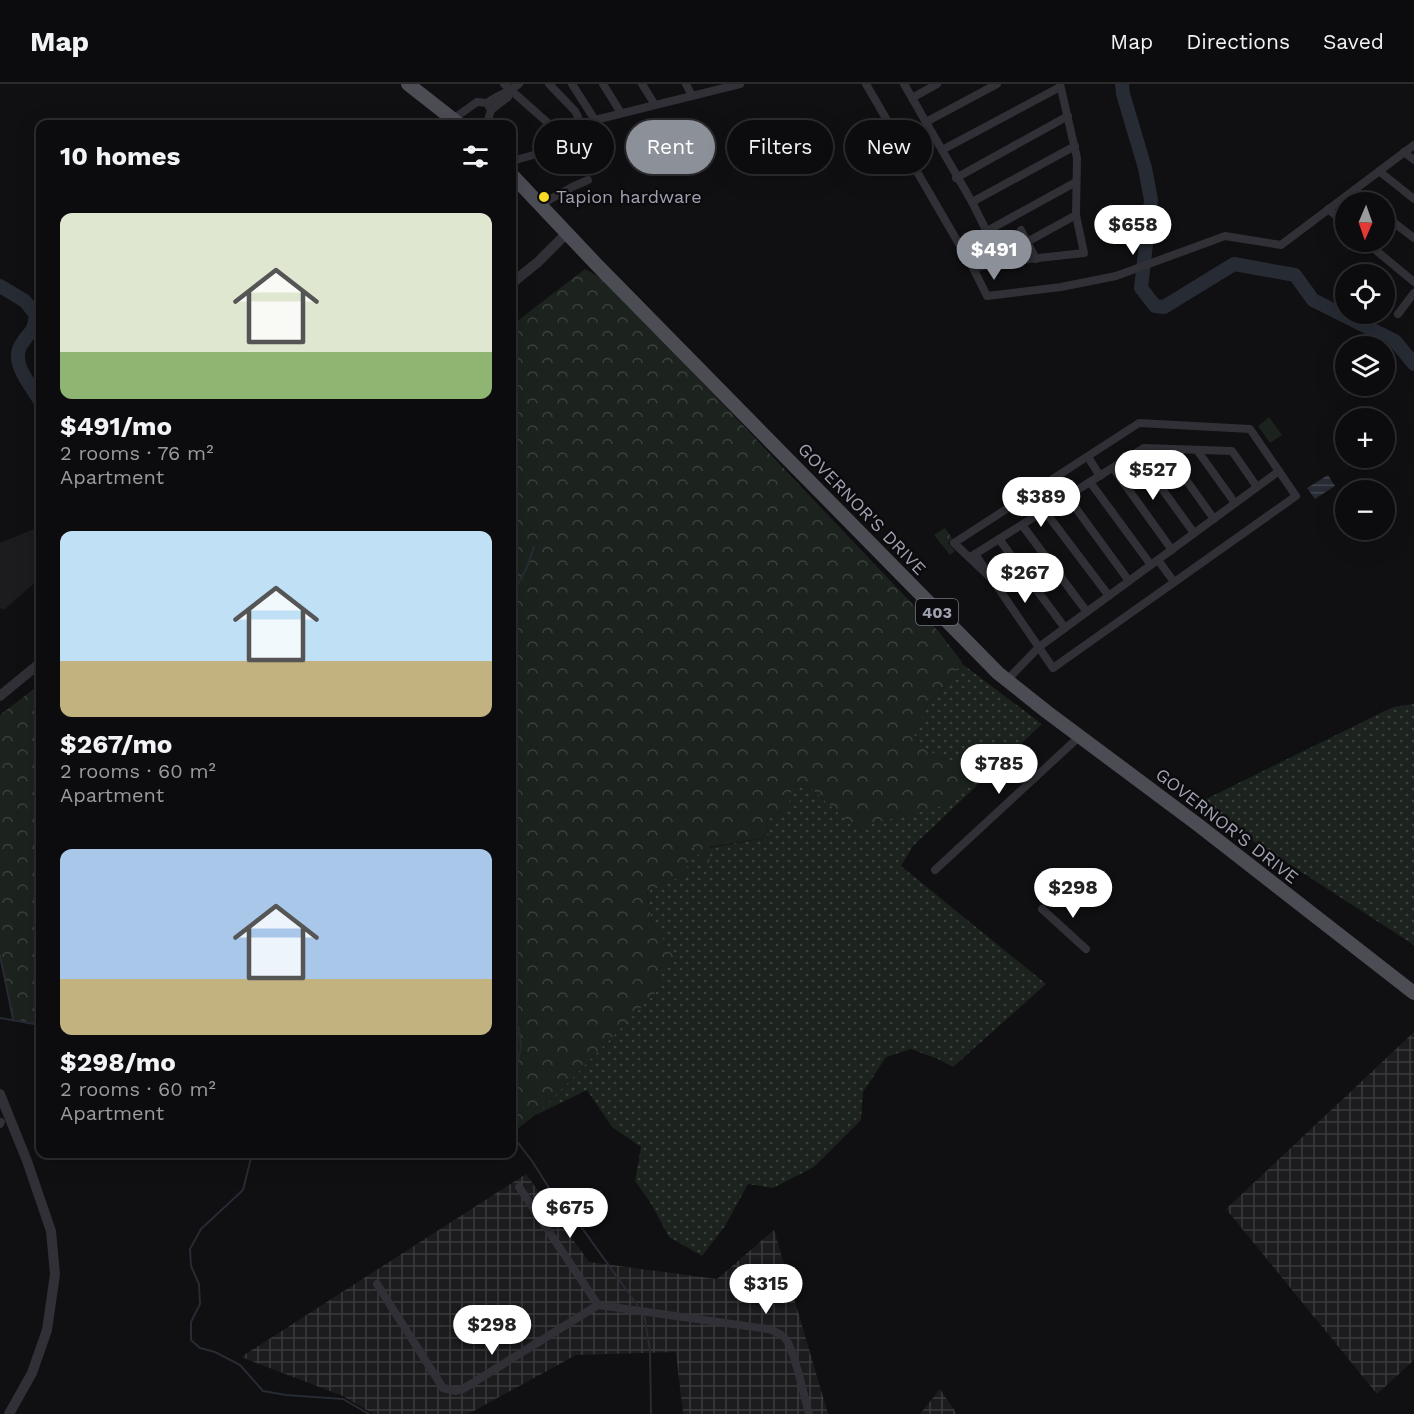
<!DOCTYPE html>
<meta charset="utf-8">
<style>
body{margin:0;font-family:"Work Sans",sans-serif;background:#151416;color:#f1f3f6;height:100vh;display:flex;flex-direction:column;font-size:22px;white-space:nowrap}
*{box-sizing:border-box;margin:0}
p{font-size:20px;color:#9a9b9d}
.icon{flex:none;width:33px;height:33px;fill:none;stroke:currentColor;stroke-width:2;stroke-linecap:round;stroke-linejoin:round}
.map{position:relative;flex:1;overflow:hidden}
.side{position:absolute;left:36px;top:36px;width:480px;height:1038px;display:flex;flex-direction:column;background:#0c0b0d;border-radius:12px;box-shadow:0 6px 24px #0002,0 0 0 2px #2c2b2e}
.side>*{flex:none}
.hud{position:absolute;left:534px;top:36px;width:570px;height:54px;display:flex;gap:12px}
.needle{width:39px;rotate:182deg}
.controls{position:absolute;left:1335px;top:108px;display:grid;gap:12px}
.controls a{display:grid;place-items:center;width:60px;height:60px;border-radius:50%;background:#0c0b0d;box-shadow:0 6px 24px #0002,0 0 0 2px #2c2b2e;font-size:30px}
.price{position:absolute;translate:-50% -51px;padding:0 14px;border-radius:21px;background:#fff;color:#222;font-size:20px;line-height:39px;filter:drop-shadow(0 2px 3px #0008)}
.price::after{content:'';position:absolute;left:50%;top:36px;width:18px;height:14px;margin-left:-9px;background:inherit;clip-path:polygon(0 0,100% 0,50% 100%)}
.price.active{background:#8c9099;color:#fff}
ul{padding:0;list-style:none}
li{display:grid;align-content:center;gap:12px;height:318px;padding:0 24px}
li span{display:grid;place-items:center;height:186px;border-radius:12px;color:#555}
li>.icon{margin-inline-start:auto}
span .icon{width:108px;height:108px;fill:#fffc;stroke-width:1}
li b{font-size:26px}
h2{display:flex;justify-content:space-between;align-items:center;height:72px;padding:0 24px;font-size:26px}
.pill{padding:0 21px;border-radius:27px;background:#0c0b0d;box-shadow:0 6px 24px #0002,0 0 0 2px #2c2b2e;font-size:21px;line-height:54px}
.pill.active{background:#8c9099;color:#fff}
header{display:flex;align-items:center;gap:36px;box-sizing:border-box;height:84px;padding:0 30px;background:#0c0b0d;border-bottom:2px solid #2c2b2e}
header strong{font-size:28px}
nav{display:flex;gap:33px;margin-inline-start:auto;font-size:21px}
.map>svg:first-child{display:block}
.built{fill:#1c1b1e}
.industrial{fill:url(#industrial-grid)}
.grass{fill:url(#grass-dots)}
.forest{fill:url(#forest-crowns)}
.pitch{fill:#1c231e}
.water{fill:url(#water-rules)}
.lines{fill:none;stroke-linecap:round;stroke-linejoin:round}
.stream{stroke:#262b34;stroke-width:2}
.river{stroke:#262b34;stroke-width:14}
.minor{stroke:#313036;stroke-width:8}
.tertiary{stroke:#313036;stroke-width:10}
.primary{stroke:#4c4c55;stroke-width:14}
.poi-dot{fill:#f6db22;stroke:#0b0a0c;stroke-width:2}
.labels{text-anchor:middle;stroke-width:4.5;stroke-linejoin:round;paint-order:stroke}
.shield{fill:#0b0a0c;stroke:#737480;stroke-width:1.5}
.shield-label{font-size:16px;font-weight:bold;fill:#a0a2b2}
.poi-label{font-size:18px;fill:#a0a2b2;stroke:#0b0a0c;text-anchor:start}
.street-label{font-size:18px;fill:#a0a2b2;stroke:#0b0a0c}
</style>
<header>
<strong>Map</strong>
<nav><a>Map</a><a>Directions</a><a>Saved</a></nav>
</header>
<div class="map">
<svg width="1414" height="1330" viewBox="0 0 1414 1330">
<defs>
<pattern id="industrial-grid" width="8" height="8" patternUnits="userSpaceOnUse" patternTransform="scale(1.5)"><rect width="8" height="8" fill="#1c1b1e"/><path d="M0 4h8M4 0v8" fill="none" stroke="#3a393c"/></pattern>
<pattern id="grass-dots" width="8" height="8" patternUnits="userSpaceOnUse" patternTransform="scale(1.5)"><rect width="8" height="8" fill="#1c231e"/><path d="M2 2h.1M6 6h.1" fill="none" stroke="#3a403c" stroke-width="1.8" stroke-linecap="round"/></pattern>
<pattern id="forest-crowns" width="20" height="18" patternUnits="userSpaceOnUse" patternTransform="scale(1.5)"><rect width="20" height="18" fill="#1c231e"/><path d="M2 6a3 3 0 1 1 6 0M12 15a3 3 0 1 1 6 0" fill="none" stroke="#3a403c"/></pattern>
<pattern id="water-rules" width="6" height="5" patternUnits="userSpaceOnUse" patternTransform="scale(1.5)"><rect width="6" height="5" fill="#262b34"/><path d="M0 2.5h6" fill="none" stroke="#42474f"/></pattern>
</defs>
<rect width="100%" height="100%" fill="#100f11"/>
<polygon class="built" points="39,443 40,494 4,526 0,524 0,459"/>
<g class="industrial">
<polygon points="1414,948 1414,1276 1377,1310 1226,1125"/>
<polygon points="526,1090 589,1178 717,1195 774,1146 828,1330 683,1330 676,1268 576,1271 468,1330 373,1330 343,1312 241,1273"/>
<polygon points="940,1305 957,1330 920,1330"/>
</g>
<g class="grass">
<polygon points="961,579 1042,640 913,762 901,782 1046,900 953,983 938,975 911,965 886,973 863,1008 861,1036 814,1083 773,1104 748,1100 725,1142 702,1172 669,1153 650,1118 635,1097 641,1063 612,1043 587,1006 536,1031 658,906 659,885 676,877 651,836 647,807 690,758 709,784 709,764 769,753 766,734 778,733 792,702 811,704 855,744 980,675 951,679 925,665 914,651 926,622 944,603"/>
<polygon points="1414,620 1414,861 1196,720 1393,623"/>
</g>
<g class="forest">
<polygon points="585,185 606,197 939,548 962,578 944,603 926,622 914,651 925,665 951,679 980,674 980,692 947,721 855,744 811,704 792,702 788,726 778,733 766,735 769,753 710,763 709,785 690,759 687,787 667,801 647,807 651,836 677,877 659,885 658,906 539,1028 512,1049 512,241"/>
<polygon points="945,444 953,456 948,459 955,467 950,471 934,451"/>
<polygon points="40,600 40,941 13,935 0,876 0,631"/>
</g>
<polygon class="pitch" points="1269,333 1282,351 1270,359 1258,342"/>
<polygon class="water" points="1328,391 1335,402 1315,415 1307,404"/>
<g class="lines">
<g class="stream">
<polyline points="512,511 527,483 534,463"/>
<polyline points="0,871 13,935"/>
<polyline points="0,934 40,941"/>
<polyline points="512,938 519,944 521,964 512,999"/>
<polyline points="512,1051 532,1077 553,1110 572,1130 640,1225"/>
<polyline points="249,1070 251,1074 243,1106 201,1145 190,1165 191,1182 199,1200 200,1220 191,1238 191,1256 200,1264 215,1268 240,1281 263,1307 286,1311 343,1315 369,1330"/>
<polyline points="644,1229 650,1267 651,1330"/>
</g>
<g class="river">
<polyline points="1122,0 1123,10 1145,84 1151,116 1141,204 1155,222 1164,223 1234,180 1295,191 1313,216 1395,257 1414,280"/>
<path d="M0,202L25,217L36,231C33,251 30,246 21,261C10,279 31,301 40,317"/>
</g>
<g class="minor">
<polyline points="504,0 556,46"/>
<polyline points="572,0 595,36 740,0"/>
<polyline points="603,0 621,29"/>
<polyline points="642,0 655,21"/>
<polyline points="686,0 692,12"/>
<polyline points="866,0 973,184 987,212 1061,203 1116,192 1225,152 1281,161 1414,61"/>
<polyline points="904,0 972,118 1002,178 1084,169 1076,131 1077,74 1060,0"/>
<polyline points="912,14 937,0"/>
<path d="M487,19C498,11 509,8 519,0"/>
<polyline points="491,26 508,13 511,6"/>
<polyline points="453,35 477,18 487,19 491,26 487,40"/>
<polyline points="926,38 997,0"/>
<polyline points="942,66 1060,3"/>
<polyline points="1404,68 1414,76"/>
<polyline points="512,77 569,61 578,33 575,27 549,0"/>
<polyline points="1379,87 1414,115"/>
<polyline points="956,94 1068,32"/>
<polyline points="1354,106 1369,118"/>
<polyline points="972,118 1075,62"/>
<polyline points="540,121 572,103 588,96"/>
<polyline points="1328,125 1346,140"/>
<polyline points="1384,131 1414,154"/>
<polyline points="1021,146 1027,158"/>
<polyline points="987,147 1076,98"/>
<polyline points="1366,158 1414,198"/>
<polyline points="1036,175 1027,158 1076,131"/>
<polyline points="973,184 1002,178"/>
<polyline points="1398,230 1414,209"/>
<polyline points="1164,365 1214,435"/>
<polyline points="1197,366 1235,419"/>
<polyline points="1136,369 1194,449"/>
<polyline points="1088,373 1100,392"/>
<polyline points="1113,384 1172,466"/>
<polyline points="1090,398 1151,481"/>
<polyline points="1067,412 1129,497"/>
<polyline points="1044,426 1109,512"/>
<polyline points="1022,441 1087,528"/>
<polyline points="999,455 1065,544"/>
<polyline points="975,470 1053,584 1296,412 1250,345 1139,339 954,459 993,496"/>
<polyline points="972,472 1144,364 1232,367 1257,403"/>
<polyline points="1158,476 1174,498"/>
<polyline points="1007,596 1039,563 1279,387"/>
<polyline points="935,786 1080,652"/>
<polyline points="1042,825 1086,865"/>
<polyline points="0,1040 1,1038"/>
<polyline points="519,1103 598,1221"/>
<path d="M377,1200L443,1304L456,1307L463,1305L598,1221L768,1245C775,1247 783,1250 787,1257C796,1272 804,1312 809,1330"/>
</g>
<g class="tertiary">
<polyline points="512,199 538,178 567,149"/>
<polyline points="0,612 40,579"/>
<polyline points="0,1010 27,1077 51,1147 55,1190 47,1246 32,1289 9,1330"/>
</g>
<g class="primary">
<polyline points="408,0 459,40"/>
<polyline points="512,91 596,180 998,589 1047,628 1197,740 1414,909"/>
</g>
</g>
<circle class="poi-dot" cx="544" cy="113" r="6"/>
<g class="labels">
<rect class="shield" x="916" y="515" width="42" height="26" rx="4.5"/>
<g class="shield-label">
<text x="937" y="534">403</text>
</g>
<g class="poi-label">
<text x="556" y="119">Tapion hardware</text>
</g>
<g class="street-label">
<text transform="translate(862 425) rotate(46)" y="6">GOVERNOR'S DRIVE</text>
<text transform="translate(1227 742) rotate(38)" y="6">GOVERNOR'S DRIVE</text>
</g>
</g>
</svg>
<div class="controls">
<a><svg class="needle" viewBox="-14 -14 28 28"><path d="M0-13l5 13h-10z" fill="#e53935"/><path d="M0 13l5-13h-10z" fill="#9a9b9d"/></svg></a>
<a><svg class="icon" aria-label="locate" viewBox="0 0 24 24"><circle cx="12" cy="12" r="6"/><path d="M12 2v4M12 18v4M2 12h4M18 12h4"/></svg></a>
<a><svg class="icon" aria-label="layers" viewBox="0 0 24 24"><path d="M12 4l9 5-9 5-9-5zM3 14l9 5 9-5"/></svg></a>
<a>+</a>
<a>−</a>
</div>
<b class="price" style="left:1133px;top:172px">$658</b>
<b class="price active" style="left:994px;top:197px">$491</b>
<b class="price" style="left:1153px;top:417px">$527</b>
<b class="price" style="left:1041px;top:444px">$389</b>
<b class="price" style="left:1025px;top:520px">$267</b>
<b class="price" style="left:999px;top:711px">$785</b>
<b class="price" style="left:1073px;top:835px">$298</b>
<b class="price" style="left:570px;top:1155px">$675</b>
<b class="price" style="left:766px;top:1231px">$315</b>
<b class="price" style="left:492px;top:1272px">$298</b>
<div class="hud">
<a class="pill">Buy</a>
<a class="pill active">Rent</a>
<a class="pill">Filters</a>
<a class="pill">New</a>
</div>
<section class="side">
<h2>10 homes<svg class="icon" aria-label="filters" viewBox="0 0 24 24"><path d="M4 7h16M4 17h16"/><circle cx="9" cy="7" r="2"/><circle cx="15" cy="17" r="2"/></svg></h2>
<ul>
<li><span style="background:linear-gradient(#dfe7d0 75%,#8fb573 0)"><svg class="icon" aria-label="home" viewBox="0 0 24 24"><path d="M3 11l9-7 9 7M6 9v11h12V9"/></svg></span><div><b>$491/mo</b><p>2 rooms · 76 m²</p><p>Apartment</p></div></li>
<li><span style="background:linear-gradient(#bfe0f5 70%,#c2b280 0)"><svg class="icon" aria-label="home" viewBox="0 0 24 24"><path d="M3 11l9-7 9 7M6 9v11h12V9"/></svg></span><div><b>$267/mo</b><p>2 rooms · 60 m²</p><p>Apartment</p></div></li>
<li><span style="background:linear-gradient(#a9c7e8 70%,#c2b280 0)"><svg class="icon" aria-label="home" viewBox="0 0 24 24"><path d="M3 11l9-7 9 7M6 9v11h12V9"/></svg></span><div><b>$298/mo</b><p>2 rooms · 60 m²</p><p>Apartment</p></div></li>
</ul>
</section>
</div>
